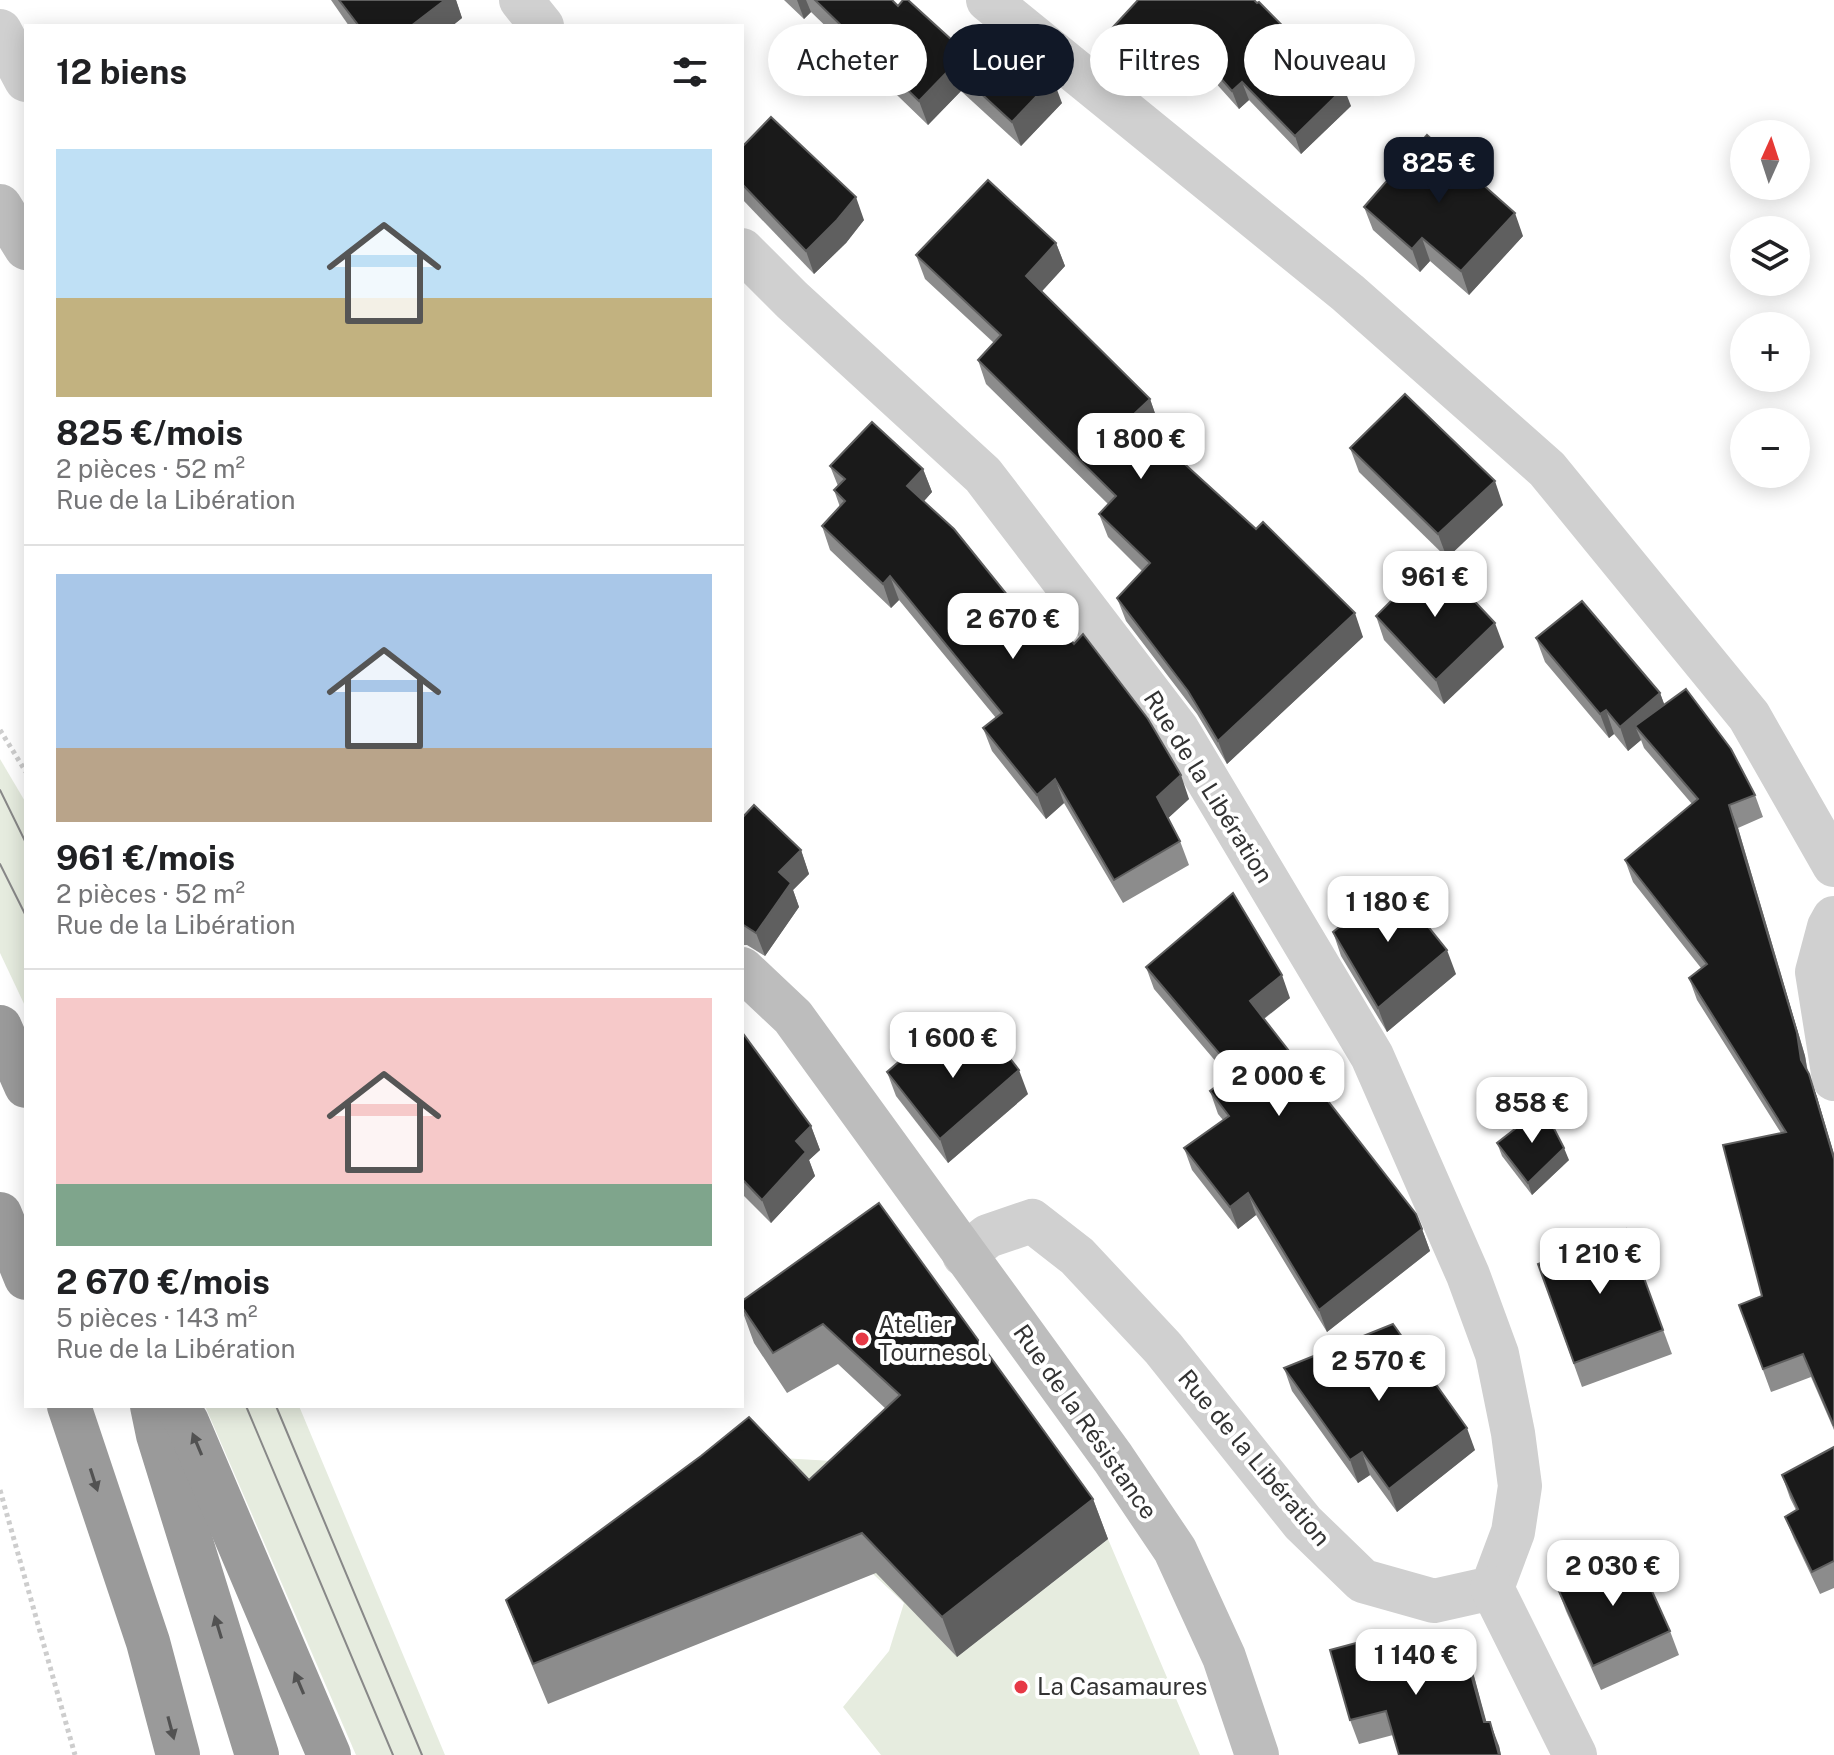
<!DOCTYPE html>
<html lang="fr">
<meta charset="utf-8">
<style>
body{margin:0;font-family:"Public Sans",sans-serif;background:#f6f6f6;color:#202124;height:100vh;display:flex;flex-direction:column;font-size:30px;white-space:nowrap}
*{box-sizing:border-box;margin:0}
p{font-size:26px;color:#757577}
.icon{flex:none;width:44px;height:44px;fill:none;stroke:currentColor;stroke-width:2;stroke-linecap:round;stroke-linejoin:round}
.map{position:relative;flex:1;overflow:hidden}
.details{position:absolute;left:24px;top:24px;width:720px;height:1384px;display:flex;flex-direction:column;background:#fff;border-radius:0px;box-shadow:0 4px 20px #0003}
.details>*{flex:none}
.top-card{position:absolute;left:768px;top:24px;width:760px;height:72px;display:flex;gap:16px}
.needle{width:52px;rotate:3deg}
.tools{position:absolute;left:1730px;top:120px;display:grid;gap:16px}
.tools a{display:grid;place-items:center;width:80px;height:80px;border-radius:50%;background:#fff;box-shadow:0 4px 20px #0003;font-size:40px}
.price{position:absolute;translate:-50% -68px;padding:0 18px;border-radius:16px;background:#fff;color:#222;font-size:26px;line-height:52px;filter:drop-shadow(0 2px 4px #0008)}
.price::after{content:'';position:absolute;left:50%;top:48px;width:24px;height:18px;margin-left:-12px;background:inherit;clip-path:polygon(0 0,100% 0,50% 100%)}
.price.current{background:#111827;color:#fff}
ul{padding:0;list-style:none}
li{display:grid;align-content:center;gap:16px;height:424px;padding:0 32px}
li+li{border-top:2px solid #e0e0e0}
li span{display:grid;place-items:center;height:248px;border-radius:0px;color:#555}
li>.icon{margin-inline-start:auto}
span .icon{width:144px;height:144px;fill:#fffc;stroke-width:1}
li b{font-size:34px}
h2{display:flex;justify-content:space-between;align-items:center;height:96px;padding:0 32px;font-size:34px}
.tag{padding:0 28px;border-radius:36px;background:#fff;box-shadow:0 4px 20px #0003;font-size:28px;line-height:72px}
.tag.current{background:#111827;color:#fff}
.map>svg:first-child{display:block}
.green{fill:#e6ecdf}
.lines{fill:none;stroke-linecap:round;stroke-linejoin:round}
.path{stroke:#cdcdcd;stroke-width:5;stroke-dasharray:4 4;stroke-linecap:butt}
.street{stroke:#d0d0d0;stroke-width:44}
.secondary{stroke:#bdbdbd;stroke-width:44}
.highway{stroke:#9a9a9a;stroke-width:44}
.tram{stroke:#888;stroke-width:2}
.wall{fill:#8c8c8c}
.shaded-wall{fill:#5f5f5f}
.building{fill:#1a1a1a;stroke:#5f5f5f;stroke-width:2}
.oneway{fill:#525252}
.poi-dot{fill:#e63946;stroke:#fff;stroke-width:3}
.labels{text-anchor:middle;stroke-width:8;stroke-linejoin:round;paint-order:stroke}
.street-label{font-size:24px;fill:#333;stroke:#fff}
.poi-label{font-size:24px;fill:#333;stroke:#fff;text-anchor:start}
</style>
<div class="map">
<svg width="1834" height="1755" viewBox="0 0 1834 1755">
<rect width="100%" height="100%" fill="#fff"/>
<g class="green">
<polygon points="0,759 26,803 26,1008 0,953"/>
<polygon points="205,1406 299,1406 445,1755 356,1755"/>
<polygon points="764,1457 884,1464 957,1657 1108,1539 1200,1755 881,1755 843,1707 889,1651 904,1603 873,1574"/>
</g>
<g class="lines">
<g class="path">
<polyline points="0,730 26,772"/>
<polyline points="0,1490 75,1755"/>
</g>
<g class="street">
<polyline points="521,0 542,26"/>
<polyline points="988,0 1348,293 1547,469 1749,716 1834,865"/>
<polyline points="0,31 26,80"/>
<polyline points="742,250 792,300 983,475 1177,729 1372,1056 1468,1275 1497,1354 1513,1433 1520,1486 1513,1532 1492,1588 1434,1601 1363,1581 1303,1523 1163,1348 1077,1256 1032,1221 988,1236 964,1255"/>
<polyline points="1834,918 1829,927 1817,972 1834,1079"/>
<polyline points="1492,1588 1575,1755"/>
</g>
<g class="secondary">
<polyline points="0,206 26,248"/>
<polyline points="742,969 793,1017 1113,1458 1175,1550 1224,1657 1257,1755"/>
</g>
<g class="highway">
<polyline points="0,1027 26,1086"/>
<polyline points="0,1214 26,1278"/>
<polyline points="69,1406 148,1642 178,1755"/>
<polyline points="152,1406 158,1435 257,1755"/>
<polyline points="177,1406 187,1422 329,1755"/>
</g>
<g class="tram">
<polyline points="0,790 26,843"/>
<polyline points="0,864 26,916"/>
<polyline points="246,1406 393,1755"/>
<polyline points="276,1406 422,1755"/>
</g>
</g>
<g class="wall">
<polygon points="331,0 456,0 462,18 452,26 349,26"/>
<polygon points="784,0 892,0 898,6 965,52 1062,103 1021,146 961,91 928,125 811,12 804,19"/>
<polygon points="1138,0 1351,106 1301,154 1249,100 1239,109 1187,51 1149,92 1107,59 1100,41"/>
<polygon points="742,147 864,220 846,243 814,274 742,199"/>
<polygon points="1364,207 1523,236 1469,295 1430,261 1420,272 1373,230"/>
<polygon points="1056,243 1065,266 1041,292 1150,399 1158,422 1149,431 1363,637 1227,764 1197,714 1126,621 1117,598 1142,571 1108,537 1099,514 1108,504 986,384 978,360 994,343 925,279 916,255"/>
<polygon points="1350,448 1503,505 1447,558 1359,472"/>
<polygon points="830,466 923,469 932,492 924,501 1041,637 1189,799 1168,818 1180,841 1189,865 1123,903 1064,803 1046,819 992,751 983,728 996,718 899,600 891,608 830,550 822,526 840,507 834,490 838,486"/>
<polygon points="1376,616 1504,647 1444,704 1384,640"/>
<polygon points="1536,638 1660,693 1664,704 1755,795 1763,817 1738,828 1805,1056 1808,1072 1817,1097 1834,1154 1834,1430 1811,1377 1771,1392 1739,1305 1762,1296 1781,1133 1697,1000 1689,978 1701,968 1633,882 1625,860 1692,804 1644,748 1641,740 1628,751 1614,734 1609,738 1545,662"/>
<polygon points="742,818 801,850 809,874 793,890 799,907 765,956 747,945 742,945"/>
<polygon points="1333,932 1456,974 1387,1032 1341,956"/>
<polygon points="1146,967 1290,998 1264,1019 1422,1229 1430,1251 1327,1332 1256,1215 1238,1229 1192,1170 1184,1148 1223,1120 1218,1114 1210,1091 1229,1077 1154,989"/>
<polygon points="742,1032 811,1126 820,1150 809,1160 815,1176 771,1223 742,1194"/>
<polygon points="942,1063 1028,1094 948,1163 896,1096 887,1072"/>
<polygon points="1497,1143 1569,1160 1532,1195 1502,1156"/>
<polygon points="879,1203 1093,1499 1108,1539 957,1657 876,1573 548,1704 521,1639 506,1600 809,1480 886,1409 838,1364 787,1393 754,1343 742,1310 742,1301"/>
<polygon points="1626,1229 1672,1354 1582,1387 1538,1264"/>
<polygon points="1284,1368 1475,1450 1397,1512 1370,1475 1358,1483 1292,1391"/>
<polygon points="1834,1447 1834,1588 1820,1594 1794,1539 1785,1517 1796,1510 1790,1498 1782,1475"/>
<polygon points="1557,1587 1670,1631 1679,1655 1601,1690 1566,1611"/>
<polygon points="1399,1658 1471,1665 1486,1722 1499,1746 1501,1755 1399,1755 1393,1735 1359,1744 1350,1720"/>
</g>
<g class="shaded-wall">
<polygon points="445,0 456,0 462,18 452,26 411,26"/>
<polygon points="797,0 806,0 811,12 804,19"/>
<polygon points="1180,32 1187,51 1149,92 1143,73"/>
<polygon points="952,67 961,91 928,125 919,101"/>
<polygon points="1053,79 1062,103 1021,146 1012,122"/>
<polygon points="1242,82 1249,100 1239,109 1232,91"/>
<polygon points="1344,88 1351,106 1301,154 1295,136"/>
<polygon points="856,197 864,220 846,243 814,274 806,251"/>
<polygon points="1515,213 1523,236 1469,295 1461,271"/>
<polygon points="1422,238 1430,261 1420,272 1412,249"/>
<polygon points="1056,243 1065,266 1034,300 1026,276"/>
<polygon points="1150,399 1158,422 1141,439 1132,416"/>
<polygon points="923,469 932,492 916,510 907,486"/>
<polygon points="1495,481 1503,505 1447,558 1438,534"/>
<polygon points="890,576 899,600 891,608 883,584"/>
<polygon points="1355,613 1363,637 1227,764 1218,741"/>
<polygon points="1495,623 1504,647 1444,704 1436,680"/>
<polygon points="1660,693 1669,717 1635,726 1641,740 1628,751 1620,727"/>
<polygon points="1606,710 1614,734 1609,738 1600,714"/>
<polygon points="1181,775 1189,799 1165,821 1157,797"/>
<polygon points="1055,779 1064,803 1046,819 1037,795"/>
<polygon points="1729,805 1738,828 1805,1056 1809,1083 1801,1060"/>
<polygon points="801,850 809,874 793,890 799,907 765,956 756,933 779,872"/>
<polygon points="1447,950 1456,974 1387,1032 1378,1008"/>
<polygon points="1282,975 1290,998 1258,1023 1250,1001"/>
<polygon points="1019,1070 1028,1094 948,1163 940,1139"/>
<polygon points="1809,1074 1817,1097 1834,1154 1834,1159"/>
<polygon points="811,1126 820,1150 809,1160 815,1176 771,1223 762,1200 796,1141"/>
<polygon points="1564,1148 1569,1160 1532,1195 1528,1183"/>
<polygon points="1248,1193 1256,1215 1238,1229 1230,1207"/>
<polygon points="1422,1229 1430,1251 1327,1332 1319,1310"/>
<polygon points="1467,1428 1475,1450 1397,1512 1389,1489"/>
<polygon points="1362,1452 1370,1475 1358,1483 1350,1460"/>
<polygon points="1093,1499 1108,1539 957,1657 942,1617"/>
<polygon points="1462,1641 1471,1665 1493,1746 1484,1722"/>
<polygon points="1490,1722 1499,1746 1501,1755 1499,1755"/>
</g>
<g class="building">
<polygon points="339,0 445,0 411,26 359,26"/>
<polygon points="815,0 892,0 898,6 903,0 908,0 965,52 988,28 1053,79 1012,122 952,67 919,101"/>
<polygon points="1138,0 1254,0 1257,3 1259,2 1344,88 1295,136 1242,82 1232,91 1180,32 1143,73 1100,41"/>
<polygon points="771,117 856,197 837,220 806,251 742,184 742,147"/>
<polygon points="1427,135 1515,213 1461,271 1422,238 1412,249 1364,207"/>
<polygon points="988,180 1056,243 1026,276 1150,399 1132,416 1256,529 1263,522 1355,613 1218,741 1188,691 1117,598 1150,563 1099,514 1116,496 978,360 1001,335 916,255"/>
<polygon points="1405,394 1495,481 1438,534 1350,448"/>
<polygon points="872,422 923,469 907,486 954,529 1041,637 1057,624 1074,644 1083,634 1148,719 1181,775 1157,797 1180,841 1114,880 1055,779 1037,795 983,728 1002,713 890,576 883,584 822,526 845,501 834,490 845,479 830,466"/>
<polygon points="1434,558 1495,623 1436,680 1376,616"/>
<polygon points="1582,601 1660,693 1620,727 1606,710 1600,714 1536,638"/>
<polygon points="1686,689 1731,749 1755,795 1729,805 1797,1033 1801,1060 1809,1074 1834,1159 1834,1426 1803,1354 1763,1369 1739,1305 1762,1296 1723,1145 1786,1132 1689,978 1707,964 1625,860 1698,799 1635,726"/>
<polygon points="754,805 801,850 779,872 791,883 756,933 742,924 742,818"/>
<polygon points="1393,883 1447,950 1378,1008 1333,932"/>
<polygon points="1233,893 1282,975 1250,1001 1416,1214 1422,1229 1319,1310 1248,1193 1230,1207 1184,1148 1229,1116 1210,1091 1235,1072 1146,967"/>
<polygon points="985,1027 1019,1070 940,1139 887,1072 923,1041 942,1063"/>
<polygon points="742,1032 811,1126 796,1141 806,1152 762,1200 742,1179"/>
<polygon points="1543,1107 1564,1148 1528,1183 1497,1143"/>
<polygon points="879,1203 1093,1499 942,1617 862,1533 533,1664 506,1600 701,1456 749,1417 809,1480 900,1395 823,1324 773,1353 742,1307 742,1301"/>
<polygon points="1626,1229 1663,1330 1574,1363 1538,1264"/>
<polygon points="1393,1324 1467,1428 1389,1489 1362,1452 1350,1460 1284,1368"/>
<polygon points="1834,1447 1834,1561 1812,1572 1785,1517 1798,1509 1782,1475"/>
<polygon points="1633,1549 1670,1631 1593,1666 1557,1587"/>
<polygon points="1390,1634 1396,1659 1462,1641 1484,1722 1490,1722 1499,1755 1399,1755 1386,1711 1350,1720 1330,1650"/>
</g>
<defs><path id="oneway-solid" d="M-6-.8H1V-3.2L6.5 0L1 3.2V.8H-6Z" transform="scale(2)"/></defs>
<g class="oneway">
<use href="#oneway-solid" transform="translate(197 1444) rotate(-113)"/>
<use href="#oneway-solid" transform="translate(94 1480) rotate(72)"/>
<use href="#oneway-solid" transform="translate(218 1627) rotate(-107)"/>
<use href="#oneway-solid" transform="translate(299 1683) rotate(-113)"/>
<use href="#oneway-solid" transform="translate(171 1728) rotate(75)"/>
</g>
<g class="poi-dot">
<circle cx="862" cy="1339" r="8"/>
<circle cx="1021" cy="1687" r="8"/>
</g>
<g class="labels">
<g class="street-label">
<text transform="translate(1208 787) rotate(58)" y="8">Rue de la Libération</text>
<text transform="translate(1085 1422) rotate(55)" y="8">Rue de la Résistance</text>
<text transform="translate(1254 1458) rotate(50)" y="8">Rue de la Libération</text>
</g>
<g class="poi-label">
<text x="878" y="1333">Atelier<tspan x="878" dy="28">Tournesol</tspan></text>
<text x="1037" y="1695">La Casamaures</text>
</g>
</g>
</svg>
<div class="tools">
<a><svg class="needle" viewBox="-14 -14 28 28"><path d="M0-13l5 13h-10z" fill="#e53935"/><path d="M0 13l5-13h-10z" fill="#757577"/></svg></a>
<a><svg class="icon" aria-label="layers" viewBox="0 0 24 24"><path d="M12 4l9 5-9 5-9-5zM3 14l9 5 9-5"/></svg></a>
<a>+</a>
<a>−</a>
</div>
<b class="price current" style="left:1439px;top:205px">825 €</b>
<b class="price" style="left:1141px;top:481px">1 800 €</b>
<b class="price" style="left:1435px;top:619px">961 €</b>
<b class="price" style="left:1013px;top:661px">2 670 €</b>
<b class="price" style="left:1388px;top:944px">1 180 €</b>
<b class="price" style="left:953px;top:1080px">1 600 €</b>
<b class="price" style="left:1279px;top:1118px">2 000 €</b>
<b class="price" style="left:1532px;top:1145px">858 €</b>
<b class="price" style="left:1600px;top:1296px">1 210 €</b>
<b class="price" style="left:1379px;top:1403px">2 570 €</b>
<b class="price" style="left:1613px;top:1608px">2 030 €</b>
<b class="price" style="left:1416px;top:1697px">1 140 €</b>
<div class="top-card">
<a class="tag">Acheter</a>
<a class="tag current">Louer</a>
<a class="tag">Filtres</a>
<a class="tag">Nouveau</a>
</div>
<section class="details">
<h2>12 biens<svg class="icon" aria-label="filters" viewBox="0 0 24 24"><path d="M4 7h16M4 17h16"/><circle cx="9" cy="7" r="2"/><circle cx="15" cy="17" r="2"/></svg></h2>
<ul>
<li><span style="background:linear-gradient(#bfe0f5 60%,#c2b280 0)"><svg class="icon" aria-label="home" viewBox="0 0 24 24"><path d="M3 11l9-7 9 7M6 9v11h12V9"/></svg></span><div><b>825 €/mois</b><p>2 pièces · 52 m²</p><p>Rue de la Libération</p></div></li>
<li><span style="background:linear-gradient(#a9c7e8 70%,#b9a48a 0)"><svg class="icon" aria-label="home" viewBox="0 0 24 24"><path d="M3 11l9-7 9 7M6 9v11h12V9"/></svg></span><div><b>961 €/mois</b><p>2 pièces · 52 m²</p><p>Rue de la Libération</p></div></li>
<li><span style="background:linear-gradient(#f6c9c9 75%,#7fa58c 0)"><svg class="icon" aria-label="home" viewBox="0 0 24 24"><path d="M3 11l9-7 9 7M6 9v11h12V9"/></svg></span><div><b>2 670 €/mois</b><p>5 pièces · 143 m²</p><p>Rue de la Libération</p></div></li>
</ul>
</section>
</div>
